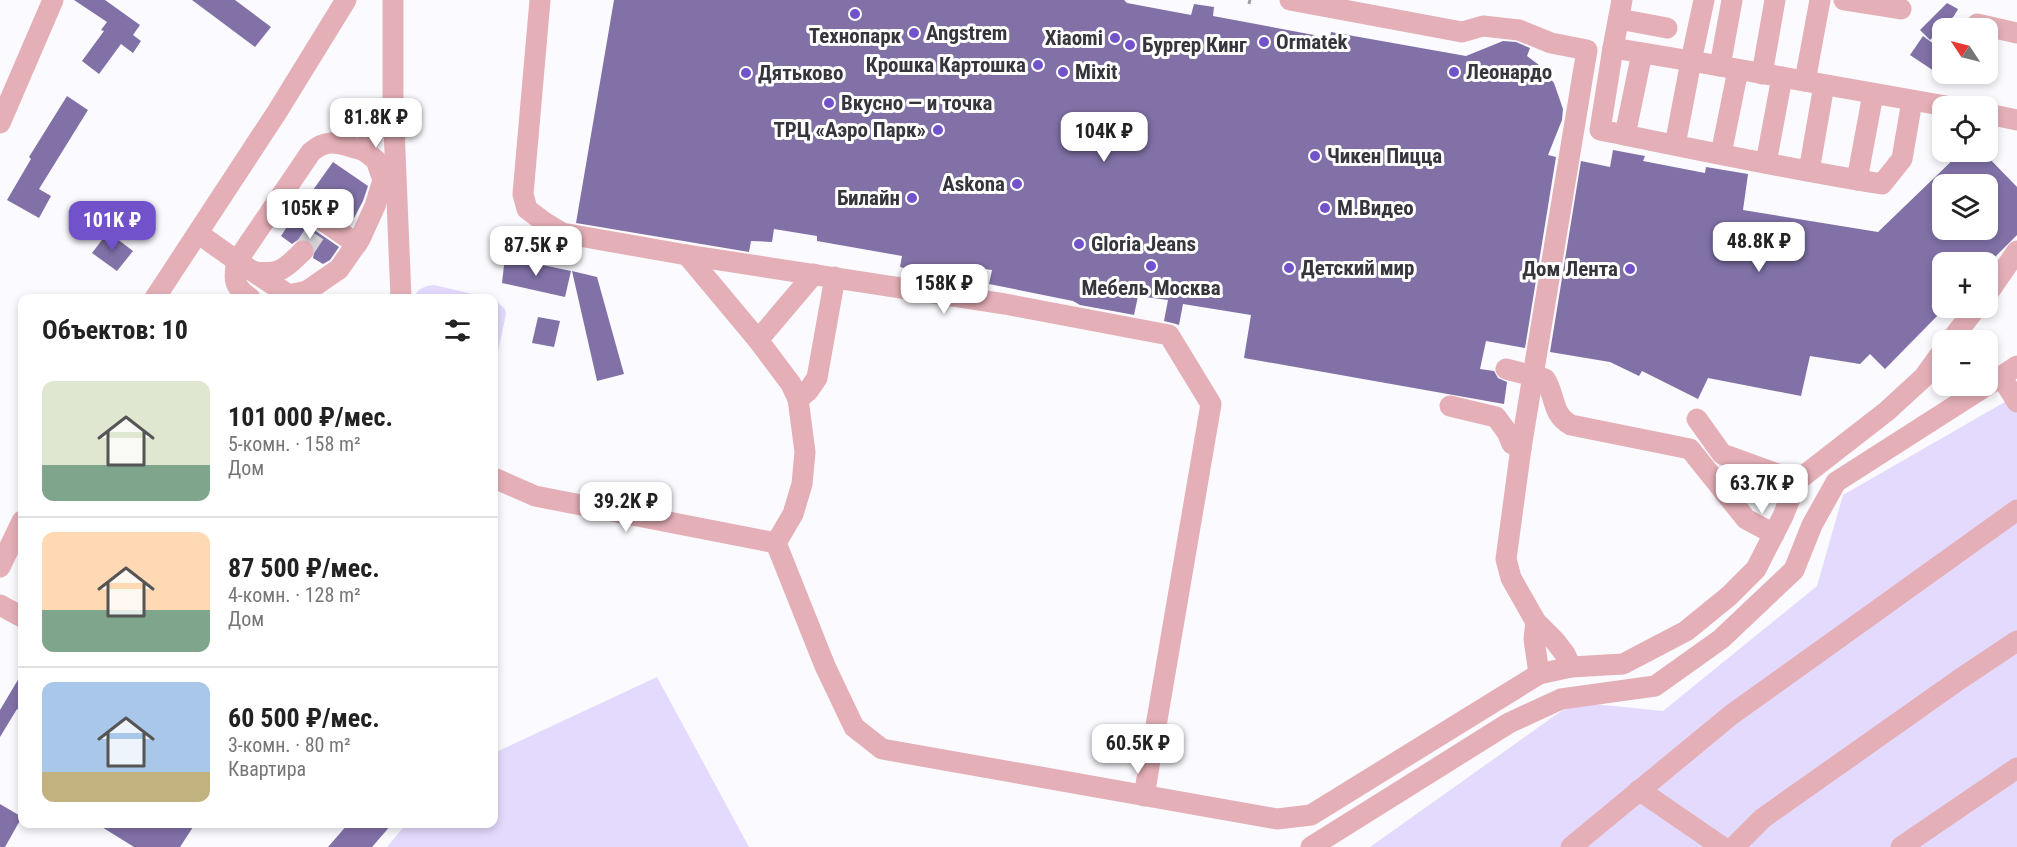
<!DOCTYPE html>
<html lang="ru">
<meta charset="utf-8">
<style>
body{margin:0;font-family:"Roboto Condensed",sans-serif;background:#f2f2f2;color:#222;height:100vh;display:flex;flex-direction:column;font-size:22px;white-space:nowrap}
*{box-sizing:border-box;margin:0}
p{font-size:20px;color:#767676}
.icon{flex:none;width:33px;height:33px;fill:none;stroke:currentColor;stroke-width:2;stroke-linecap:round;stroke-linejoin:round}
.map{position:relative;flex:1;overflow:hidden}
.drawer{position:absolute;left:18px;top:294px;width:480px;height:534px;display:flex;flex-direction:column;background:#fff;border-radius:12px;box-shadow:0 3px 9px #0003}
.drawer>*{flex:none}
.needle{width:39px;rotate:305deg}
.tools{position:absolute;left:1932px;top:18px;display:grid;gap:12px}
.tools a{display:grid;place-items:center;width:66px;height:66px;border-radius:12px;background:#fff;box-shadow:0 3px 9px #0003;font-size:30px}
.price{position:absolute;translate:-50% -51px;padding:0 14px;border-radius:12px;background:#fff;color:#222;font-size:20px;line-height:39px;filter:drop-shadow(0 2px 3px #0008)}
.price::after{content:'';position:absolute;left:50%;top:36px;width:18px;height:14px;margin-left:-9px;background:inherit;clip-path:polygon(0 0,100% 0,50% 100%)}
.price.selected{background:#7152cb;color:#fff}
ul{padding:0;list-style:none}
li{display:flex;align-items:center;gap:18px;height:150px;padding:0 24px}
li+li{border-top:2px solid #e0e0e0}
li span{display:grid;place-items:center;flex:none;width:168px;height:120px;border-radius:12px;color:#555}
li>.icon{margin-inline-start:auto}
span .icon{width:72px;height:72px;fill:#fffc;stroke-width:1}
li b{font-size:26px}
h2{display:flex;justify-content:space-between;align-items:center;height:72px;padding:0 24px;font-size:26px}
.map>svg:first-child{display:block}
.green{fill:#e4dafd}
.building{fill:#8171a7;fill-rule:evenodd}
.lines{fill:none;stroke-linecap:round;stroke-linejoin:round}
.minor-tunnel{stroke:#d4d2d7;stroke-width:21;stroke-dasharray:21 10;stroke-linecap:butt}
.path{stroke:#a09ea4;stroke-width:3;stroke-dasharray:6 3;stroke-linecap:butt}
.minor{stroke:#e5afb7;stroke-width:21}
.poi-dot{fill:#7152cb;stroke:#fff;stroke-width:2}
.labels{text-anchor:middle;stroke-width:6;stroke-linejoin:round;paint-order:stroke}
.poi-label{font-size:21px;font-weight:bold;fill:#36343c;stroke:#fff;text-anchor:start}
</style>
<div class="map">
<svg width="2017" height="847" viewBox="0 0 2017 847">
<rect width="100%" height="100%" fill="#fbfafe"/>
<g class="green">
<path d="M434,285L490,298H414C417,288 425,286 434,285Z"/>
<polygon points="494,299 505,309 506,314 494,370"/>
<polygon points="2017,395 2017,847 1370,847 1574,702 1663,711 1817,586 1843,495"/>
<polygon points="657,677 749,847 387,847 406,824 494,824 494,753"/>
</g>
<g class="building">
<polygon points="74,0 105,0 140,25 133,35 141,41 133,53 121,44 99,74 82,61 104,31 101,30 107,22"/>
<polygon points="192,0 235,0 271,27 255,47"/>
<polygon points="614,0 1124,0 1127,3 1191,15 1194,4 1214,7 1213,16 1330,38 1331,32 1466,56 1503,41 1516,42 1530,48 1527,56 1539,65 1554,83 1563,109 1562,120 1548,155 1556,157 1525,348 1486,341 1480,369 1494,371 1498,378 1507,382 1504,404 1244,358 1251,315 1183,304 1179,325 1176,324 1164,321 1168,300 1138,296 1134,315 1129,314 1080,305 1073,301 989,284 992,270 962,266 959,277 917,271 900,267 902,256 817,241 817,236 774,229 772,242 751,241 749,252 576,223"/>
<polygon points="1947,3 1958,9 1954,16 1930,40 1920,30"/>
<polygon points="1923,36 1942,50 1943,77 1910,55"/>
<polygon points="67,96 88,110 39,189 51,196 39,218 7,200 31,159 29,157"/>
<path d="M1613,150L1645,156L1643,161L1705,173L1706,167L1748,174L1743,210L1878,232L1961,152H1983L2017,187V235L1990,262H1942V311L1885,369L1870,354L1860,364L1810,356L1801,396L1708,378L1698,399L1642,371L1639,376L1610,362L1550,352L1581,161L1610,167ZM1942,184H1988V230H1942Z"/>
<polygon points="333,162 368,186 363,201 354,218 313,190"/>
<polygon points="294,216 339,247 330,260 323,264 313,258 315,247 307,239 299,239 292,244 281,236"/>
<polygon points="108,232 133,251 117,271 92,253"/>
<polygon points="505,257 571,271 565,297 502,283"/>
<polygon points="572,271 597,277 624,374 597,381"/>
<polygon points="538,317 560,321 554,347 532,343"/>
<polygon points="22,673 22,713 17,709 0,737 0,710"/>
<polygon points="0,804 22,817 5,847 0,847"/>
<polygon points="97,824 195,824 180,847 134,847"/>
<polygon points="348,824 392,824 372,847 328,847"/>
</g>
<g class="lines">
<polyline class="minor-tunnel" points="303,251 317,230"/>
<polyline class="path" points="1249,4 1250,0"/>
<g class="minor">
<polyline points="393,0 393,103 401,298"/>
<polyline points="540,0 523,194 527,209 544,222 562,233 687,255 1005,304 1169,335 1211,404 1144,796"/>
<polyline points="1290,0 1462,32 1483,26 1519,30 1551,43 1587,50 1521,448 1506,559 1511,578 1536,622 1555,641 1565,654 1571,667"/>
<polyline points="1704,0 1691,61 1946,106"/>
<polyline points="1844,0 1901,9"/>
<polyline points="1619,19 1667,28"/>
<polyline points="1977,24 2017,33"/>
<polyline points="1613,48 1622,0"/>
<polyline points="1720,66 1732,0"/>
<polyline points="1762,74 1775,0"/>
<polyline points="1805,81 1820,0"/>
<polyline points="1988,114 2017,120"/>
<polyline points="0,123 53,0"/>
<polyline points="1625,135 1642,53"/>
<path d="M1675,145L1691,61L1613,48L1600,130C1694,149 1787,169 1882,184L1902,159L1912,101"/>
<polyline points="1721,154 1738,70"/>
<polyline points="1766,163 1782,77"/>
<polyline points="1809,171 1824,85"/>
<polyline points="1857,180 1873,94"/>
<polyline points="283,193 357,244"/>
<path d="M199,234L237,261L311,152C330,136 341,145 363,150L393,103"/>
<polyline points="687,255 758,340 791,384 798,399 805,452 802,484 793,514 776,543"/>
<path d="M255,272C280,275 286,268 303,251"/>
<polyline points="1988,293 2017,251"/>
<polyline points="155,298 277,112 346,0"/>
<path d="M250,298C234,287 233,280 237,261L289,295L307,291L339,269L360,239L375,206L383,180L376,160L363,150"/>
<polyline points="758,340 814,274"/>
<polyline points="1951,340 1976,308"/>
<path d="M1506,369L1545,379C1556,396 1551,414 1571,425L1690,449L1746,519L1774,534"/>
<polyline points="2001,376 2017,402"/>
<polyline points="1988,385 2017,366"/>
<polyline points="798,399 808,391 817,378 835,277"/>
<polyline points="1450,406 1496,417 1507,432 1512,444 1521,448"/>
<polyline points="1697,419 1722,454 1797,481"/>
<polyline points="494,478 535,496 776,543"/>
<polyline points="776,543 825,666 854,727 882,749 1277,819 1311,815 1539,674 1571,667 1623,664 1686,631 1729,596 1756,569 1783,516 1797,481 1887,411 1924,377 1942,352"/>
<polyline points="0,567 22,521"/>
<polyline points="0,605 22,617"/>
<polyline points="1536,622 1534,639 1539,674"/>
<polyline points="1639,790 1722,847"/>
<polyline points="1311,847 1509,723 1561,699 1655,686 1721,639 1794,570 1812,525 1836,482 1986,386"/>
<polyline points="1571,847 1731,715 2017,510"/>
<polyline points="1734,847 1763,818 1960,679 2017,641"/>
<polyline points="1901,847 2017,768"/>
</g>
</g>
<g class="poi-dot">
<circle cx="855" cy="14" r="6"/>
<circle cx="914" cy="33" r="6"/>
<circle cx="1115" cy="38" r="6"/>
<circle cx="1264" cy="42" r="6"/>
<circle cx="1130" cy="45" r="6"/>
<circle cx="1038" cy="65" r="6"/>
<circle cx="1063" cy="72" r="6"/>
<circle cx="1454" cy="72" r="6"/>
<circle cx="746" cy="73" r="6"/>
<circle cx="829" cy="103" r="6"/>
<circle cx="938" cy="130" r="6"/>
<circle cx="1315" cy="156" r="6"/>
<circle cx="1017" cy="184" r="6"/>
<circle cx="912" cy="198" r="6"/>
<circle cx="1325" cy="208" r="6"/>
<circle cx="1079" cy="244" r="6"/>
<circle cx="1151" cy="266" r="6"/>
<circle cx="1289" cy="268" r="6"/>
<circle cx="1630" cy="269" r="6"/>
</g>
<g class="labels">
<g class="poi-label">
<text x="926" y="40">Angstrem</text>
<text x="855" y="43" text-anchor="middle">Технопарк</text>
<text x="1103" y="45" text-anchor="end">Xiaomi</text>
<text x="1276" y="49">Ormatek</text>
<text x="1142" y="52">Бургер Кинг</text>
<text x="1026" y="72" text-anchor="end">Крошка Картошка</text>
<text x="1075" y="79">Mixit</text>
<text x="1466" y="79">Леонардо</text>
<text x="758" y="80">Дятьково</text>
<text x="841" y="110">Вкусно — и точка</text>
<text x="926" y="137" text-anchor="end">ТРЦ «Аэро Парк»</text>
<text x="1327" y="163">Чикен Пицца</text>
<text x="1005" y="191" text-anchor="end">Askona</text>
<text x="900" y="205" text-anchor="end">Билайн</text>
<text x="1337" y="215">М.Видео</text>
<text x="1091" y="251">Gloria Jeans</text>
<text x="1301" y="275">Детский мир</text>
<text x="1618" y="276" text-anchor="end">Дом Лента</text>
<text x="1151" y="295" text-anchor="middle">Мебель Москва</text>
</g>
</g>
</svg>
<div class="tools">
<a><svg class="needle" viewBox="-14 -14 28 28"><path d="M0-13l5 13h-10z" fill="#e53935"/><path d="M0 13l5-13h-10z" fill="#767676"/></svg></a>
<a><svg class="icon" aria-label="locate" viewBox="0 0 24 24"><circle cx="12" cy="12" r="6"/><path d="M12 2v4M12 18v4M2 12h4M18 12h4"/></svg></a>
<a><svg class="icon" aria-label="layers" viewBox="0 0 24 24"><path d="M12 4l9 5-9 5-9-5zM3 14l9 5 9-5"/></svg></a>
<a>+</a>
<a>−</a>
</div>
<b class="price" style="left:376px;top:149px">81.8K ₽</b>
<b class="price" style="left:1104px;top:163px">104K ₽</b>
<b class="price" style="left:310px;top:240px">105K ₽</b>
<b class="price selected" style="left:112px;top:252px">101K ₽</b>
<b class="price" style="left:1759px;top:273px">48.8K ₽</b>
<b class="price" style="left:536px;top:277px">87.5K ₽</b>
<b class="price" style="left:944px;top:315px">158K ₽</b>
<b class="price" style="left:1762px;top:515px">63.7K ₽</b>
<b class="price" style="left:626px;top:533px">39.2K ₽</b>
<b class="price" style="left:1138px;top:775px">60.5K ₽</b>
<section class="drawer">
<h2>Объектов: 10<svg class="icon" aria-label="filters" viewBox="0 0 24 24"><path d="M4 7h16M4 17h16"/><circle cx="9" cy="7" r="2"/><circle cx="15" cy="17" r="2"/></svg></h2>
<ul>
<li><span style="background:linear-gradient(#dfe7d0 70%,#7fa58c 0)"><svg class="icon" aria-label="home" viewBox="0 0 24 24"><path d="M3 11l9-7 9 7M6 9v11h12V9"/></svg></span><div><b>101 000 ₽/мес.</b><p>5-комн. · 158 m²</p><p>Дом</p></div></li>
<li><span style="background:linear-gradient(#ffd9b3 65%,#7fa58c 0)"><svg class="icon" aria-label="home" viewBox="0 0 24 24"><path d="M3 11l9-7 9 7M6 9v11h12V9"/></svg></span><div><b>87 500 ₽/мес.</b><p>4-комн. · 128 m²</p><p>Дом</p></div></li>
<li><span style="background:linear-gradient(#a9c7e8 75%,#c2b280 0)"><svg class="icon" aria-label="home" viewBox="0 0 24 24"><path d="M3 11l9-7 9 7M6 9v11h12V9"/></svg></span><div><b>60 500 ₽/мес.</b><p>3-комн. · 80 m²</p><p>Квартира</p></div></li>
</ul>
</section>
</div>
